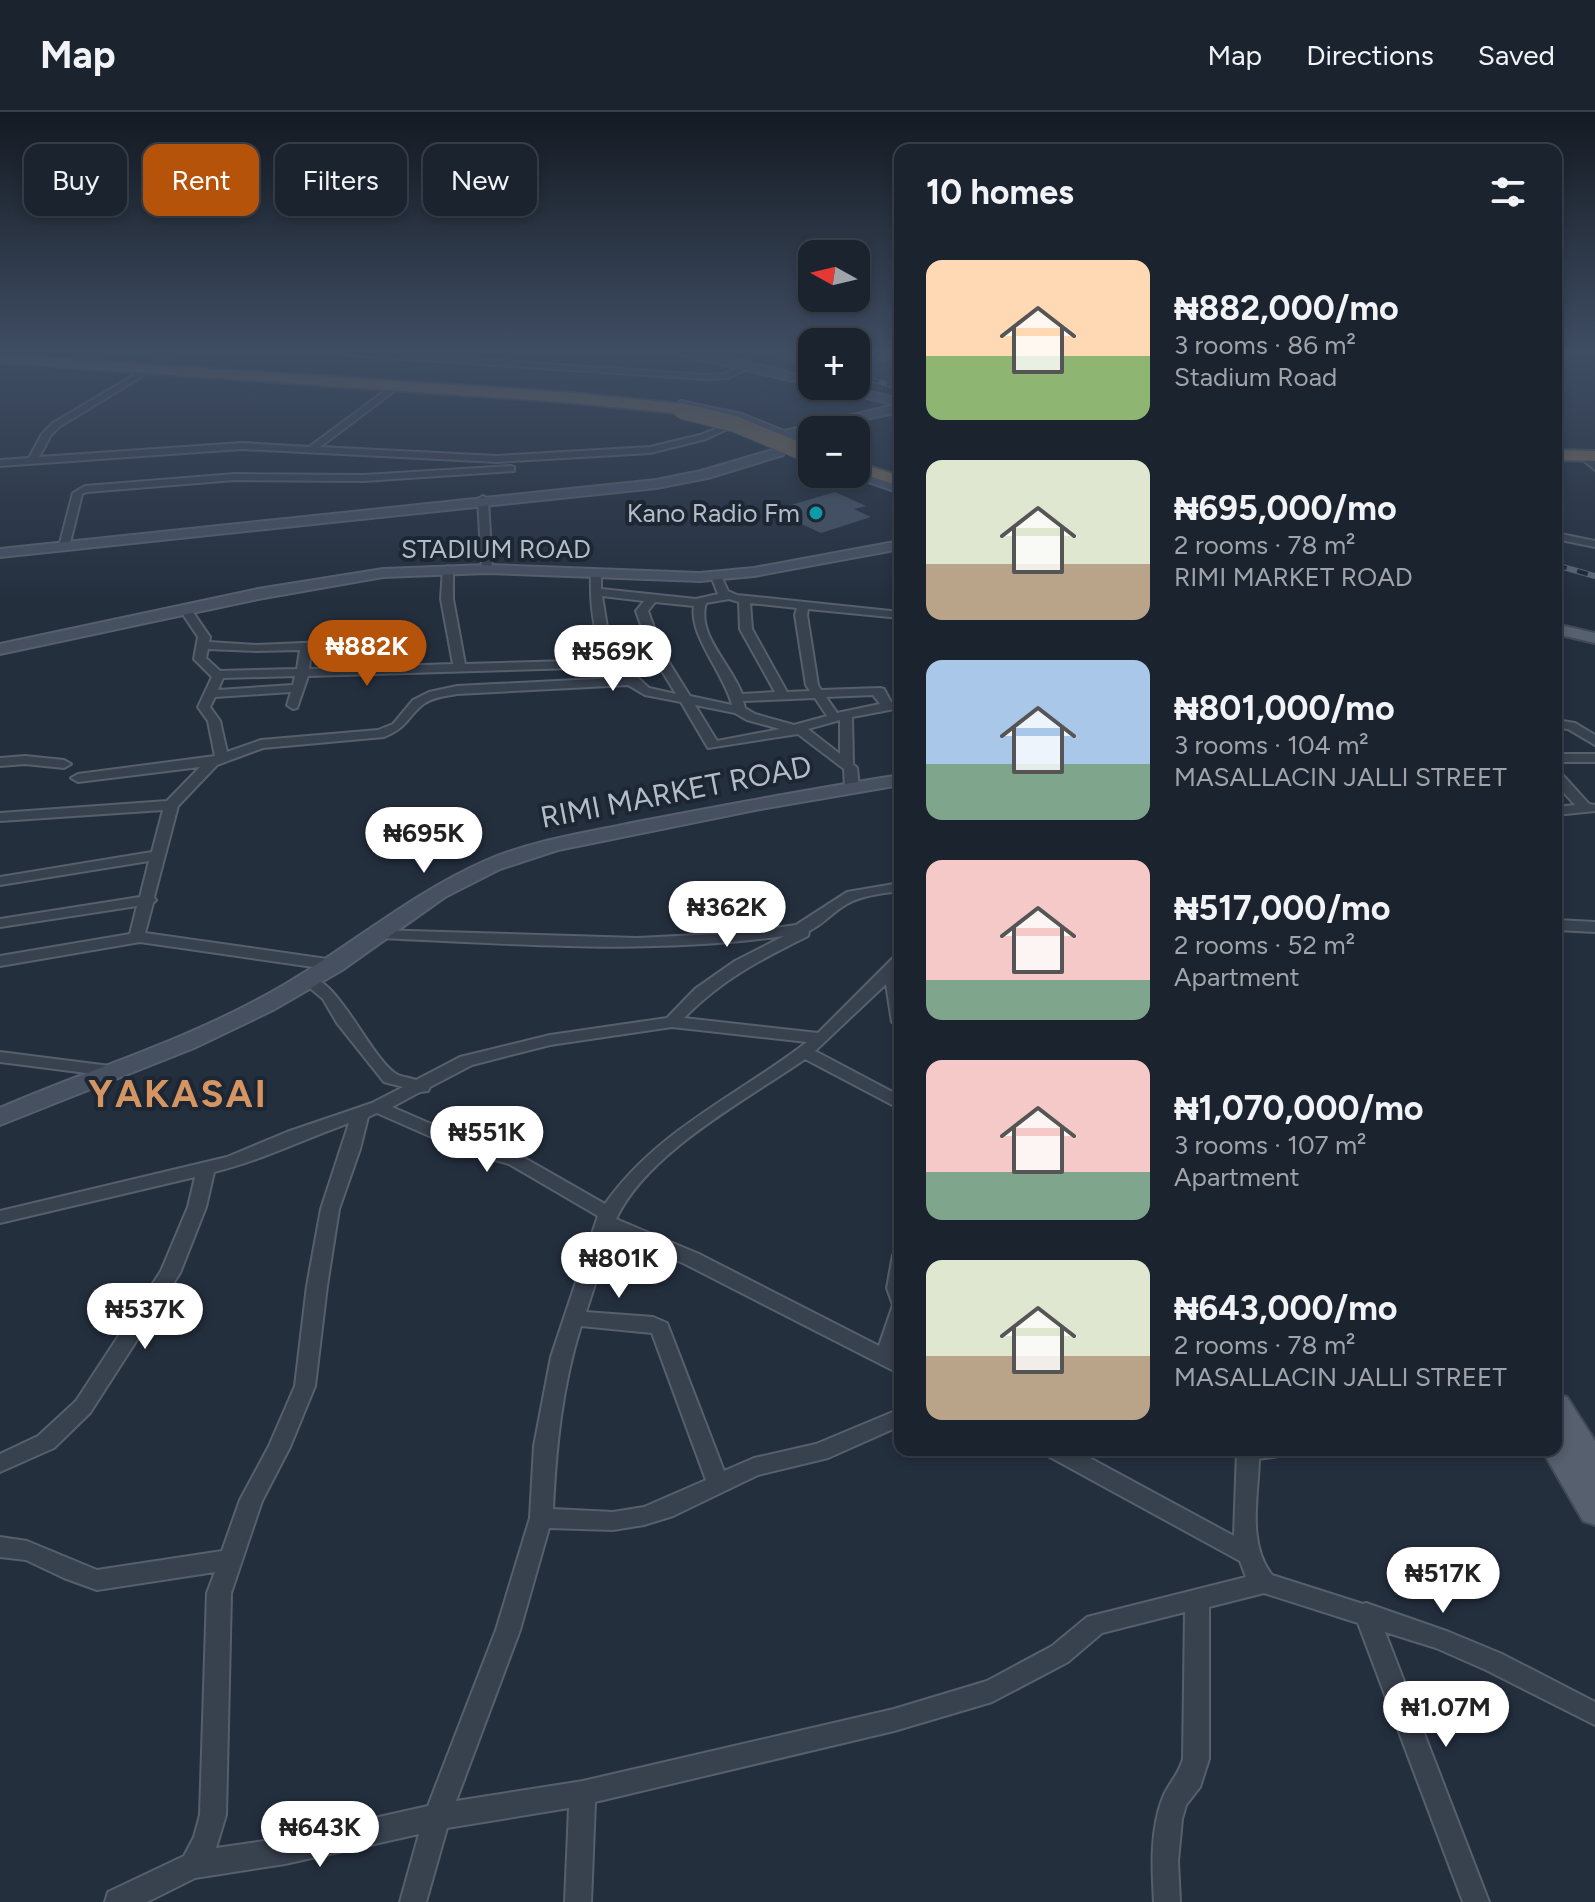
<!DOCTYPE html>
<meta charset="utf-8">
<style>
body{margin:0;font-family:Figtree,sans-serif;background:#282f3a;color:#f1f3f6;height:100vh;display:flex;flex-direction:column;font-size:30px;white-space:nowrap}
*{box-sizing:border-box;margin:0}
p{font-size:26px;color:#a0a4aa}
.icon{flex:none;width:44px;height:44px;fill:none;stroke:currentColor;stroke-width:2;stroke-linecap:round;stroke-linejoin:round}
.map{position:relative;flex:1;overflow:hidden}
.panel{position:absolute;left:894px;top:32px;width:668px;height:1312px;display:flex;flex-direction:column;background:#1b232e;border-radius:16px;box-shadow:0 4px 12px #0003,0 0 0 2px #39404a}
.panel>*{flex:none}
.hud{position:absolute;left:24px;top:32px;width:750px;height:72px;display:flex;gap:16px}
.needle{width:52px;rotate:278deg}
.fabs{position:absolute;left:798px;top:128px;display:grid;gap:16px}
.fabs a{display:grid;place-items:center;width:72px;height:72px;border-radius:16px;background:#1b232e;box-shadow:0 4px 12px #0003,0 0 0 2px #39404a;font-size:40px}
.price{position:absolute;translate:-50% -68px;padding:0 18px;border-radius:28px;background:#fff;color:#222;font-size:26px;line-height:52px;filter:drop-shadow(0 2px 4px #0008)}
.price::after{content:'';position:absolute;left:50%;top:48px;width:24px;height:18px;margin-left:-12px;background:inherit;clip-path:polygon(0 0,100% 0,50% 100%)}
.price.current{background:#b45309;color:#fff}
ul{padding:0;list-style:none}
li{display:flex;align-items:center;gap:24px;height:200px;padding:0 32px}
li span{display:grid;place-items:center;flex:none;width:224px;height:160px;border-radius:16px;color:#555}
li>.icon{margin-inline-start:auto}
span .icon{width:96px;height:96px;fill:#fffc;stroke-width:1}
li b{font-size:34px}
h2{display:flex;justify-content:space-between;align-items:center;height:96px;padding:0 32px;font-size:34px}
.pill{padding:0 28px;border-radius:16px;background:#1b232e;box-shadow:0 4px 12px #0003,0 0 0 2px #39404a;font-size:28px;line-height:72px}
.pill.current{background:#b45309;color:#fff}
header{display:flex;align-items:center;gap:48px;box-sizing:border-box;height:112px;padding:0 40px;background:#1b232e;border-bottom:2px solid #39404a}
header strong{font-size:38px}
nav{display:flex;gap:44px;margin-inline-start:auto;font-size:28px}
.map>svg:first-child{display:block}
.building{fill:#455162}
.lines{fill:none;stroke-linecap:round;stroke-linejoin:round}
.street-casing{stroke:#565f6c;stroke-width:4}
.secondary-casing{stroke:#565f6c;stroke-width:4}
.primary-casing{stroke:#414a57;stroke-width:4}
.highway-casing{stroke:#434c59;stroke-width:4}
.street{fill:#38414e;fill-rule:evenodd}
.secondary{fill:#465061;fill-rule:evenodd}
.primary{fill:#56606e;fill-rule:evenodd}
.highway{fill:#746855;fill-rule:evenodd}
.rail-far1-casing{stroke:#5a6575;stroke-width:5}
.rail-casing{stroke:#5a6575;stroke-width:6}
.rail-far1{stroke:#1d2633;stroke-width:3;stroke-dasharray:8;stroke-linecap:butt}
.rail{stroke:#1d2633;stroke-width:4;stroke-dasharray:11;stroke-linecap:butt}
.highway-bridge-casing{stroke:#434c59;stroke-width:18;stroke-linecap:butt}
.highway-bridge{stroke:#746855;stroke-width:16}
.culture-dot{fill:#0f9aa8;stroke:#1d2633;stroke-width:3}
.labels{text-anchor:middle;stroke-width:8;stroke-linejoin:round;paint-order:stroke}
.far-poi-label{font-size:26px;fill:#b4bcc9;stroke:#1d2633;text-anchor:end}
.far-street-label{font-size:26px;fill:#b4bcc9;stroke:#1d2633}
.street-label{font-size:30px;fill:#b4bcc9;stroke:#1d2633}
.district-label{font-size:38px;font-weight:bold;letter-spacing:2px;fill:#d59563;stroke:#1d2633}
</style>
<header>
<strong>Map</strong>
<nav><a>Map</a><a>Directions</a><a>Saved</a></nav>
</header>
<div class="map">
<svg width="1595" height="1790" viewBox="0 0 1595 1790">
<rect width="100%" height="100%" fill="#242f3e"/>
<polygon class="building" points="835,380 866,394 854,397 871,405 821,421 784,404 802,398 791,393"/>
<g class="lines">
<g class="street-casing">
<g id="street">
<polygon points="173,238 183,238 152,258 145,256"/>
<polygon points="298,238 339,238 705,263 724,262 749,252 753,254 728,266 705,267 302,240"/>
<polygon points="874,238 882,238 885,248 879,248"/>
<polygon points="141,259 144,263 59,315 51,323 39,345 242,331 309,335 390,275 394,278 393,280 320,335 497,344 650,335 700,323 728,312 732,315 706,327 650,341 497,350 242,337 0,354 0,348 29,346 42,322 53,311"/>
<polygon points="1581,342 1587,342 1595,350 1595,358 1581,346"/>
<polygon points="511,354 514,355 514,359 364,369 235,368 87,380 82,382 70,431 65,434 60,431 73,381 85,374 235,362 364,363"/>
<polygon points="483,384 488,387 492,457 487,460 482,457 478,387"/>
<polygon points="1556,421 1595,429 1595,435 1556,427"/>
<path d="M448,454L453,457V487L465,552L605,548C593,520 590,492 591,462L596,459L601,462V477L696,487L718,482L711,464L716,461L721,464L728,479L737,483L900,500V506L808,497L807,503L818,573L821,578L880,576L884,577L891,590L900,588V596L852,605L853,652L857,656L859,676L852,680L845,676L844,657L798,622L708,636L681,590L645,583L628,573L457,582C446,584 434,585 425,591C407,604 410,614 384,625L263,636L217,653L178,694L154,785L156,788L153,791L145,821L334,848L339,850L342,853L339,856L334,858L140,830L0,854V844L130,822L137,794L0,815V807L140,785L149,749L0,773V765L152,740L163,698L0,709V701L167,689L200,655L78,670L71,666L78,662L215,644L208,609L198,595L212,565L194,547L198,525L180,498L182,496H190L210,525L209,530L257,533L393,527L399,530L393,533L311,537L309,557L453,552L441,487L443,457ZM602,484L644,489L636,499L651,541L676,582L649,576L638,566L625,563L609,527ZM729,487L739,490L740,517L775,580L742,582C732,553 696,523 706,491ZM655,490L694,494C689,524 724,561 732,593L690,584L663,541L648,499ZM750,491L797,496L795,503L806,573L810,579L787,580L752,517ZM208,537L257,539L300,538L297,557L220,559L206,546ZM609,555L615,566L457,574L429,580L413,588L393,612L378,618L261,628L227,640L220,609L210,595L215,585L291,580L287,593L293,597L297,596L308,564ZM295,564L293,573L218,578L223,566ZM873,583L880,592L837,601L826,585ZM815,586L827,604L794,613L755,602L745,596L743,589ZM695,593L735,601L747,608L780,617L717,629ZM840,608V642L808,617Z"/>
<polygon points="1556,608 1575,611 1595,623 1595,633 1568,617 1556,616"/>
<rect x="1556" y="642" width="39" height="8"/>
<polygon points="25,644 64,648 71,652 64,656 25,652 0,654 0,646"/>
<polygon points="1556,660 1561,661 1589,692 1595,693 1595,699 1556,703 1556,695 1575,693 1556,672"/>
<path d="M900,771V779C880,782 859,783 842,795C830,803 822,813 809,819L808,824C760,848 722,867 684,906L818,921L895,844L900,842V915L892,910L886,872L815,939L900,984V997L805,947C746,988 647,1040 616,1107L699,1142L879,1234L893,1193L887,1176L893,1143L900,1141V1230L896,1243L900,1245V1262L685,1152L612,1120L586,1200L653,1205L667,1211L724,1359L754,1346L816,1332L900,1297V1314L828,1346L758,1363L673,1404L644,1413L613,1418L549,1416L520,1518L456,1689L583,1669L894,1597L987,1569L1052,1534L1087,1505L1246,1465L1240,1449L1048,1344L1045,1338H1075L1234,1424L1237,1338H1282L1279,1344L1259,1347C1258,1386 1247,1431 1272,1463L1363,1492L1366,1491L1449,1520L1502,1542L1595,1590V1613L1486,1558L1436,1536L1385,1520L1489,1790H1463L1358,1511L1264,1481L1209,1495V1647L1200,1675L1186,1693L1182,1707L1178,1749L1180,1790H1154C1152,1755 1150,1718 1163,1685C1169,1671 1179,1662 1183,1647L1185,1500L1102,1521L1068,1550L992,1590L894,1619L595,1690L591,1790H565L569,1696L447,1716L426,1790H400L419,1722L285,1752L195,1766L147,1790H105L108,1780L184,1744L194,1725L200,1703L207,1481L215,1460L97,1478L64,1466L26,1448L0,1445V1425L27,1429L97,1458L222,1439L240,1388L269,1334L295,1274L307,1174L321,1097L349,1011C304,1027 260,1049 214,1060L206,1095L180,1161L90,1301L54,1336L0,1360V1342L38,1324L76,1289L161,1159L188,1095L195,1065L0,1111V1099L227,1045L287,1020L372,991L403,975L384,970L337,911L323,887L304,871L302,868L304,865C336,859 370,948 398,963C403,965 411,966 416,968L460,945L550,923L667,906L695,877L735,849L784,824C650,843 516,832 381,826L376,824L373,821L376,818L637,826L739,821L796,813L847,780ZM672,915L807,930C737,984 657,1018 605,1092L521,1044L473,1030L392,995L420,980L428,979L430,975L472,953L550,933ZM377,1001L461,1038L509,1052L598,1104L551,1245L534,1334L530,1406L496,1518L428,1694L285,1726L216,1736L226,1703L231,1481L262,1389L290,1335L315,1274L327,1174L339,1097L360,1037L368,1005ZM581,1214L652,1221L706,1368L644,1395L613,1400L553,1397C556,1335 562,1274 581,1214Z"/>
<polygon points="1556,808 1595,810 1595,820 1556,818"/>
<polygon points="0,940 110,954 118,959 110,964 0,950"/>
</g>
</g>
<g class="secondary-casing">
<g id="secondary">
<path d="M657,238C709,238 761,253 812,267V273Z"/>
<polygon points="822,274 843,274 900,287 900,300 812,318 805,322 812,326 812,337 796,327 767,327 767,321 735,308 675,293 681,289 742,302 784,319 895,293"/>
<polygon points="779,336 783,337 783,343 708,366 656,376 0,445 0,437 656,368 701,359"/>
<polygon points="856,359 900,373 900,381 846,362 856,362"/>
<polygon points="900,429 900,437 754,464 700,469 487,461 383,465 258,487 0,542 0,532 258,477 383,457 487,453 700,461 754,456"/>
<path d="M900,663V673L755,698L558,738L500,757L445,785L342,858L273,898L194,936L0,1013V996C85,959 175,932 257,888C336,847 403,785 485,749C533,728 586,721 637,710C725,693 812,677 900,663Z"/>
</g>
</g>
<g class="primary-casing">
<g id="primary">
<polygon points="1556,512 1595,521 1595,531 1556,522"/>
<polygon points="1556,1282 1567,1285 1595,1329 1595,1413 1583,1409 1542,1338 1556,1338"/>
</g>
</g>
<g class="highway-casing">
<g id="highway">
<polygon points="0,243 562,280 685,292 693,297 685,302 562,290 0,251"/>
<polygon points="1556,338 1595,339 1595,349 1556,348"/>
<polygon points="856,350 900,364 900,374 856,360"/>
</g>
</g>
<use href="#street" class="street"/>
<use href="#secondary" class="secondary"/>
<use href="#primary" class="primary"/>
<use href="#highway" class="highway"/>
<g class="rail-far1-casing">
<g id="rail-far1">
<polyline points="761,238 812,252"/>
<polyline points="856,264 900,275"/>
</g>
</g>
<g class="rail-casing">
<polyline id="rail" points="1556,453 1595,464"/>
</g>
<use href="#rail-far1" class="rail-far1"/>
<use href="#rail" class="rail"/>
<g class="highway-bridge-casing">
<polyline id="highway-bridge" points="682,299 735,312 812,344"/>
</g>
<use href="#highway-bridge" class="highway-bridge"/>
</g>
<linearGradient id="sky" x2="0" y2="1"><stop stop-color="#141a22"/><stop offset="0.49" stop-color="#3f4d63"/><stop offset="1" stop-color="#3f4d63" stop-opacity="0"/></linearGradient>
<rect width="1595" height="489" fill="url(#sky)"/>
<circle class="culture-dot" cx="816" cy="401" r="8"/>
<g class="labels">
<g class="far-poi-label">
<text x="800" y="410">Kano Radio Fm</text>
</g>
<g class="far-street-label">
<text x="496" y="446">STADIUM ROAD</text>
</g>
<g class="street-label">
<text transform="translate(676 680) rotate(-11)" y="10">RIMI MARKET ROAD</text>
</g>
<g class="district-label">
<text x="178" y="995">YAKASAI</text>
</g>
</g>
</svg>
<div class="fabs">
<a><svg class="needle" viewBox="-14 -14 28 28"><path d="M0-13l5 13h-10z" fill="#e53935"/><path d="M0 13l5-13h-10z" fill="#a0a4aa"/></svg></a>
<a>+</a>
<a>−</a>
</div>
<b class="price current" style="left:367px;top:576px">₦882K</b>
<b class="price" style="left:613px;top:581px">₦569K</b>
<b class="price" style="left:424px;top:763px">₦695K</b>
<b class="price" style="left:727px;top:837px">₦362K</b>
<b class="price" style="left:487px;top:1062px">₦551K</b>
<b class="price" style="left:619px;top:1188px">₦801K</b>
<b class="price" style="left:145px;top:1239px">₦537K</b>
<b class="price" style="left:1443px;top:1503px">₦517K</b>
<b class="price" style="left:1446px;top:1637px">₦1.07M</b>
<b class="price" style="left:320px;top:1757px">₦643K</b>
<div class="hud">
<a class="pill">Buy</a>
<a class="pill current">Rent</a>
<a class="pill">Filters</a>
<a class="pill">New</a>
</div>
<section class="panel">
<h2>10 homes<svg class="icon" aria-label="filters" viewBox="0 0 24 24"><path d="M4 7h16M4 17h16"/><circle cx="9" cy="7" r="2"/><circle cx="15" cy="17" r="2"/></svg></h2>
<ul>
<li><span style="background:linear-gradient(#ffd9b3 60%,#8fb573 0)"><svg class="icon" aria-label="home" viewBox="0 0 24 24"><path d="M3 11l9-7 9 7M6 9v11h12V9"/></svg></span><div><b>₦882,000/mo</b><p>3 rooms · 86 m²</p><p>Stadium Road</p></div></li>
<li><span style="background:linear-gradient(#dfe7d0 65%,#b9a48a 0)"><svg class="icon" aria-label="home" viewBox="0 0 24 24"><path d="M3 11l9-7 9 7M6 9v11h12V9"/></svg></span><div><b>₦695,000/mo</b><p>2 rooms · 78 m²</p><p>RIMI MARKET ROAD</p></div></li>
<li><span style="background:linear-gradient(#a9c7e8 65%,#7fa58c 0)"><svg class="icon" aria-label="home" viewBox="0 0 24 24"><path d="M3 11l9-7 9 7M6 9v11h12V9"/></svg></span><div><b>₦801,000/mo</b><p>3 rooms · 104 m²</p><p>MASALLACIN JALLI STREET</p></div></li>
<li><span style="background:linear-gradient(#f6c9c9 75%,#7fa58c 0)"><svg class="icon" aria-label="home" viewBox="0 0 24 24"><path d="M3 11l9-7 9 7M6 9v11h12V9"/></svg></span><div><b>₦517,000/mo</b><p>2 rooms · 52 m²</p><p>Apartment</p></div></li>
<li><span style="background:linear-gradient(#f6c9c9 70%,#7fa58c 0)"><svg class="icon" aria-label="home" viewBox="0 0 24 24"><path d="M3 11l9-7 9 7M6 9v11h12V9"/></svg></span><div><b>₦1,070,000/mo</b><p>3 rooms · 107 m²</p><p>Apartment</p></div></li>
<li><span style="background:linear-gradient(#dfe7d0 60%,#b9a48a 0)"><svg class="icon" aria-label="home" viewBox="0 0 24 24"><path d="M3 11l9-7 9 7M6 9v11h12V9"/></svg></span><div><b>₦643,000/mo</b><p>2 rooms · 78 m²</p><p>MASALLACIN JALLI STREET</p></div></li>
</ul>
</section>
</div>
